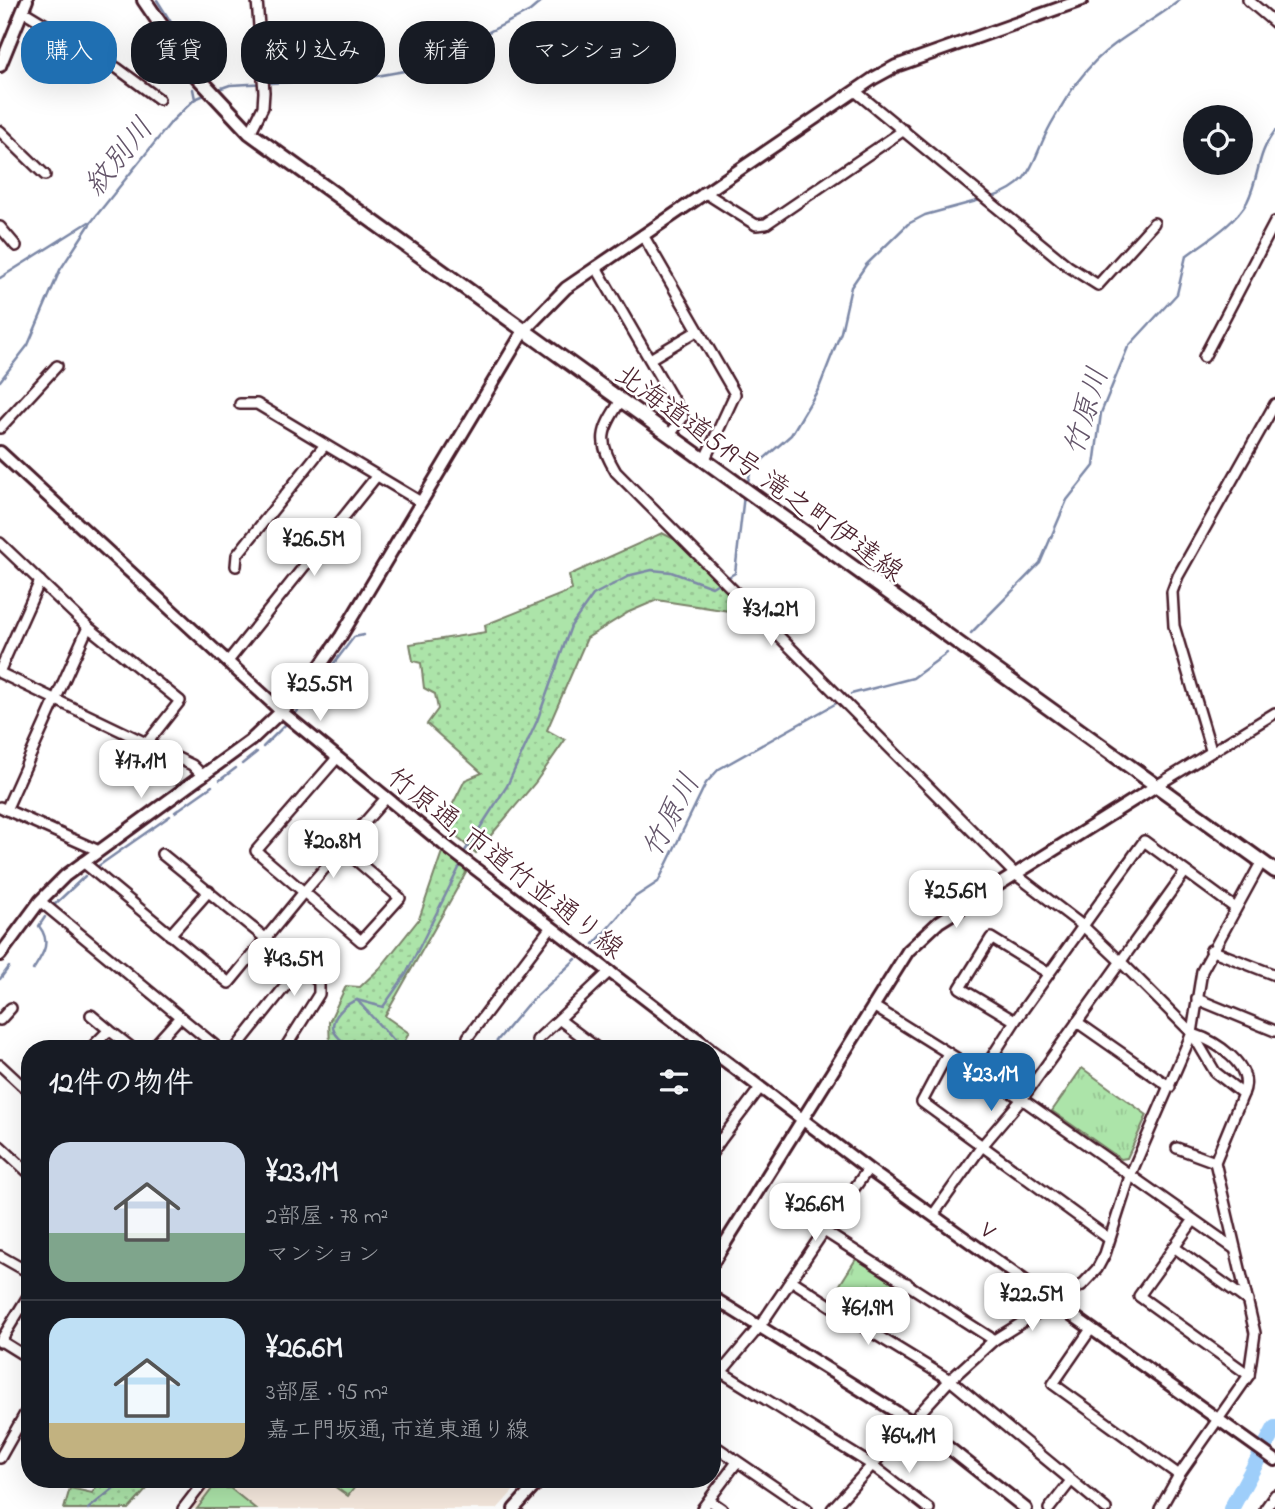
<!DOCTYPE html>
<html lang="ja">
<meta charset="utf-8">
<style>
body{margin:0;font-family:"Indie Flower","Klee One",sans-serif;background:#242831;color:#f1f3f6;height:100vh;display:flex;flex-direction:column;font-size:26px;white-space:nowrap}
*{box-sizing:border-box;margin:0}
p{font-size:23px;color:#9ea1a6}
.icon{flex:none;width:38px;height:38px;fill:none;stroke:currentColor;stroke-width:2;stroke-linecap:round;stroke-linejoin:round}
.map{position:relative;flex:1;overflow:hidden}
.side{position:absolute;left:21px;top:1040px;width:700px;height:448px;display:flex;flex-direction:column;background:#171b24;border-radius:28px;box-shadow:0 7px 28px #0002}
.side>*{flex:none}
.guide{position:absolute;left:21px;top:21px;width:700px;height:63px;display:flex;gap:14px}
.buttons{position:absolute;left:1183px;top:105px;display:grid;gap:14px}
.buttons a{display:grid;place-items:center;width:70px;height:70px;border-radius:50%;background:#171b24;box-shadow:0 7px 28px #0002;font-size:35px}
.price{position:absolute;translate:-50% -60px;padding:0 16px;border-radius:14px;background:#fff;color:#222;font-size:23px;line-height:46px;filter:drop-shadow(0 2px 4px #0008)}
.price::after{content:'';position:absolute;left:50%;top:42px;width:21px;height:16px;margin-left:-10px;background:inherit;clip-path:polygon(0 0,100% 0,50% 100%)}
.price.active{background:#1f6fb2;color:#fff}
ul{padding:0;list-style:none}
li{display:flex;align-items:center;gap:21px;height:175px;padding:0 28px}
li+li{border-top:2px solid #363941}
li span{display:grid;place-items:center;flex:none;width:196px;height:140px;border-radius:21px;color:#555}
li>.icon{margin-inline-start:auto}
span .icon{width:84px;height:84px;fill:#fffc;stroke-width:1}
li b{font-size:30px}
h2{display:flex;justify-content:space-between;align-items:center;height:84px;padding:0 28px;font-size:30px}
.chip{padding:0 24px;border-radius:28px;background:#171b24;box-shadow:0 7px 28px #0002;font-size:24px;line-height:63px}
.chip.active{background:#1f6fb2;color:#fff}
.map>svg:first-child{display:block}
.built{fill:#f6e9de}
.grass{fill:url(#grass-tufts);stroke:#7b826a;stroke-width:2}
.park{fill:url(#park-dots);stroke:#7b826a;stroke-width:2}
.garden{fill:#ace4a9;stroke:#7b826a;stroke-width:2}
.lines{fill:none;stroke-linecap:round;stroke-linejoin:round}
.stream{stroke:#7c88a7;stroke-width:2.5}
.river{stroke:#9ecefa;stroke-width:16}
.minor-casing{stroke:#4a1f2b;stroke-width:14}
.tertiary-casing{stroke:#4a1f2b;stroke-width:16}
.secondary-casing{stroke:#4a1f2b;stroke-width:18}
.minor{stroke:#fff;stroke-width:9}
.tertiary{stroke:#fff;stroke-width:10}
.secondary{stroke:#fff;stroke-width:12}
.labels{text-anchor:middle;stroke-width:5;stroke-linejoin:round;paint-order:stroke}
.street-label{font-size:28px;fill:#4a1f2b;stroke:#fff}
.water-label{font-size:30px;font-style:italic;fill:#635469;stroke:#fff}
</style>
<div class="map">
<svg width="1275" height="1509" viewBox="0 0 1275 1509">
<defs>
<pattern id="grass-tufts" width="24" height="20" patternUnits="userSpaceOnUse" patternTransform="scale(1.75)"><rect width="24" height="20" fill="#ace4a9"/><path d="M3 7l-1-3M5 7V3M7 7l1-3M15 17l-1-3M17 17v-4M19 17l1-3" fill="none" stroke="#96c392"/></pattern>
<pattern id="park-dots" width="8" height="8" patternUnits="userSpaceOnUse" patternTransform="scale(1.75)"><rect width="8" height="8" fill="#ace4a9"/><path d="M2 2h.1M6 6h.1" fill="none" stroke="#96c392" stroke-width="1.8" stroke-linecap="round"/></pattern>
</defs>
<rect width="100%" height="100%" fill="#fff"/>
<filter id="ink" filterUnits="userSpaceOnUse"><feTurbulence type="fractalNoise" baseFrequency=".0143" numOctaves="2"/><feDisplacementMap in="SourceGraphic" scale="14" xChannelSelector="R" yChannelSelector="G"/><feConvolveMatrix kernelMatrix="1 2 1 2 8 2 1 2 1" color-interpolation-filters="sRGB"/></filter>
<g filter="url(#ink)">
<polygon class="built" points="211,1479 499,1479 514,1490 497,1509 189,1509"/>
<g class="grass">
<polygon points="1082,1068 1147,1115 1127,1158 1121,1159 1052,1111"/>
<polygon points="856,1259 894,1283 897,1290 877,1321 871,1321 834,1294"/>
</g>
<g class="park">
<polygon points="662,533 680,542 749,614 657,600 629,612 587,638 547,730 565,740 535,783 476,853 442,825 465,780 482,773 427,724 438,709 435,694 424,688 421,663 413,661 410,644 486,632 485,625 572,590 569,575"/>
<polygon points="442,852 467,871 385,1016 409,1033 401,1048 330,1048 329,1022 346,986 360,987 380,968 419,919"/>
<polygon points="102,1479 156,1479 129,1509 64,1509 70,1488 92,1493"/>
</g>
<g class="garden">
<polygon points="324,1479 361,1479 348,1496"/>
<polygon points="230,1488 256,1509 197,1509 212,1489"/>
</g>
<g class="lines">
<g class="stream">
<polyline points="157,0 189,51"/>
<polyline points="193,89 195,99"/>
<polyline points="216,90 230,85 365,78 416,69 530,11 543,0"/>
<path d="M990,198C1036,183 1031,160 1051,124C1068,94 1086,65 1114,45C1135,29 1159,17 1180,0"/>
<polyline points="0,278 89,222"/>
<polyline points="0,381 28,345 60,270 92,221 172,121 195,99 207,94"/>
<polyline points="747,485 751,470 791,435 819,388 841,332 851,287 866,265 908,224 925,215 984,199"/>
<path d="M971,633L1040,563L1067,500L1094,466L1101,413L1128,347L1177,294L1186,256C1206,241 1235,224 1247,202C1260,176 1256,155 1275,131"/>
<polyline points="851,694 913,678 947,653"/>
<polyline points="296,713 354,637 364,635"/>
<polyline points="263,747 285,725"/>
<polyline points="242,764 257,752"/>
<polyline points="220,780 236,768"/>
<polyline points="175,812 212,786"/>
<polyline points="465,851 507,786 537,721 571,626 593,595 631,575 652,570 671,572 712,587 735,573 744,495"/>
<polyline points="97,867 170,816"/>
<polyline points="52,907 85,876"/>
<polyline points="594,944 635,897 658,882 706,783 719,769 835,704"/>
<path d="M33,970C43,954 52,943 39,926L45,917"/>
<polyline points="0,979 9,967"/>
<polyline points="357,1000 383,1007 406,974 461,864"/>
<polyline points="357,1000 400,1048"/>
<path d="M351,1048C346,1044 337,1038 334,1031C329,1019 346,1003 357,1000"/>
<polyline points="491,1048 526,1006 576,959"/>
<polyline points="88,1509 125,1479"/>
</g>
<polyline class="river" points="1231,1509 1275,1428"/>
<g class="minor-casing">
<g id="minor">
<polyline points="1248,0 1275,23"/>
<polyline points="23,11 117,68 159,99"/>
<polyline points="855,91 1068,266 1098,285 1154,223"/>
<polyline points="0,131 45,175"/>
<polyline points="250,133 263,107 264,92 257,0"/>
<polyline points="704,192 756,225 766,224 904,130"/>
<polyline points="0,227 16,246"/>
<polyline points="643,235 735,394 704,461"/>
<polyline points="596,267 683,417 669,436"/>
<polyline points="1204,357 1275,222"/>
<polyline points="650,359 697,331"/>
<path d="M620,402C601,431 597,441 616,472L1015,874L1083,926L1121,962L1192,1033L1215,1072L1243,1094L1215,1162L1255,1333L1249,1375L1179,1475L1053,1384L1091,1329"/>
<polyline points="240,404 257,404 421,502"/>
<polyline points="0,428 57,366"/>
<polyline points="0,543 88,627 180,701 147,743"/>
<polyline points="236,566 237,555 324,446"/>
<polyline points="229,660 375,478"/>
<polyline points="0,670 40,581"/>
<polyline points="0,673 192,765 203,776"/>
<polyline points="1211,750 1174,626 1172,592 1178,576 1275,404"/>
<polyline points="337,758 256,851 361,941 400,898 342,848"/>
<polyline points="1156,786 1275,713"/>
<polyline points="0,807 97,850"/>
<polyline points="6,810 88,627"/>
<polyline points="162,854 265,938"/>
<polyline points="83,862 229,983 303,893 386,798"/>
<polyline points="40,901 218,1048"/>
<polyline points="170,935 209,891"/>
<polyline points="1211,950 1275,975"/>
<polyline points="1197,999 1275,1031"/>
<polyline points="873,1006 1022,1099 1235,1249"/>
<polyline points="91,1015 109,1030"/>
<polyline points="0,1020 11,1008"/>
<polyline points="560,1020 597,1048"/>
<polyline points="1015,1021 960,988 991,938 1048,973"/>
<polyline points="1077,1022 1170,1087"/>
<path d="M1193,1034C1215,1041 1256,1066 1243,1094"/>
<polyline points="468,1037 551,927"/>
<polyline points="537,1040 610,971"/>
<polyline points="91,1048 109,1030 132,1048"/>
<polyline points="152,1048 180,1017"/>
<polyline points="236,1048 295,974 306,972 319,982 319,994 285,1048"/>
<polyline points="948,1053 922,1102 1108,1238"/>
<polyline points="0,1065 30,1093"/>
<polyline points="981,1074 1015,1021 1144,841 1234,907"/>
<polyline points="712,1135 720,1141 760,1088"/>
<polyline points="0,1146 30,1174"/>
<polyline points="1177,1148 1215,1162"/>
<polyline points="712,1153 720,1141"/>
<polyline points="868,1169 824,1231 994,1340"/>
<polyline points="933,1215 982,1146 1022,1099 1185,872"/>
<polyline points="1193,1221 1139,1296 1249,1375"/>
<polyline points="1174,1247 1248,1301"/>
<polyline points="0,1256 30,1273"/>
<polyline points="791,1280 824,1231"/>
<polyline points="907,1283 873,1333 950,1380 1106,1509"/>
<polyline points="1,1341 30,1359"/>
<polyline points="0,1342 30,1293"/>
<polyline points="723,1373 872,1465 929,1509"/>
<polyline points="712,1383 760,1326 791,1280 873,1333"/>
<polyline points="712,1444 807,1509"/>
<polyline points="0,1458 30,1405"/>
<polyline points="709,1500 722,1509"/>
<polyline points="183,1509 206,1479"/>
<polyline points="702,1509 737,1462"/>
<polyline points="832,1509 950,1380 994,1340 1082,1285 1097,1269 1105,1254 1130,1176 1192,1033 1202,971 1262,861"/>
<polyline points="1049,1509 1070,1482"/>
<polyline points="1160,1509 1179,1475"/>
<polyline points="1265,1509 1275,1495"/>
</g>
</g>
<g class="tertiary-casing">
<g id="tertiary">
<polyline points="0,66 27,0"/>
<polyline points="0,452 282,712 443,844 709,1048"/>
<polyline points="0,955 40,901 65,876 251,740 302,692 341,636 523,332 566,288 874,78 896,66 1082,0"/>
<polyline points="712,1051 868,1169 1275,1460"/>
<polyline points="712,1264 908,951 939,922 1156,786"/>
<polyline points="712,1297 930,1433 1026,1509"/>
<polyline points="514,1509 541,1479"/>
</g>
</g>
<g class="secondary-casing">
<polyline id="secondary" points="144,0 193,72 250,133 1275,871"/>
</g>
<use href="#minor" class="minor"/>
<use href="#tertiary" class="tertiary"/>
<use href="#secondary" class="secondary"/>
</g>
</g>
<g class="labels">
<g class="street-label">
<text transform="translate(760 472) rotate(36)" y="10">北海道道519号 滝之町伊達線</text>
<text transform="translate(506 862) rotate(38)" y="10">竹原通, 市道竹並通り線</text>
<text transform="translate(990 1228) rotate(36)" y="10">ｖ</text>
</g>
<g class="water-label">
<text transform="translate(118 156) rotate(-51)" y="10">紋別川</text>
<text transform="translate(1085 411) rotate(-73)" y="10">竹原川</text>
<text transform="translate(670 815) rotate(-62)" y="10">竹原川</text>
</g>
</g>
</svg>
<div class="buttons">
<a><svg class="icon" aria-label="locate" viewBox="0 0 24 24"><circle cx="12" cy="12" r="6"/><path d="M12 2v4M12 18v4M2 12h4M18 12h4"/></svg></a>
</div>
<b class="price" style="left:314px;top:578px">¥26.5M</b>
<b class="price" style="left:771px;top:648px">¥31.2M</b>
<b class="price" style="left:320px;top:723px">¥25.5M</b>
<b class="price" style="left:141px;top:800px">¥17.1M</b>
<b class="price" style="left:333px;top:880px">¥20.8M</b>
<b class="price" style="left:956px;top:930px">¥25.6M</b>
<b class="price" style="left:294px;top:998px">¥43.5M</b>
<b class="price active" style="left:991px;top:1113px">¥23.1M</b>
<b class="price" style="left:815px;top:1243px">¥26.6M</b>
<b class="price" style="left:1032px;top:1333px">¥22.5M</b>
<b class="price" style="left:868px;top:1347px">¥61.9M</b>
<b class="price" style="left:909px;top:1475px">¥64.1M</b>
<div class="guide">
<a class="chip active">購入</a>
<a class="chip">賃貸</a>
<a class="chip">絞り込み</a>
<a class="chip">新着</a>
<a class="chip">マンション</a>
</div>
<section class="side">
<h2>12件の物件<svg class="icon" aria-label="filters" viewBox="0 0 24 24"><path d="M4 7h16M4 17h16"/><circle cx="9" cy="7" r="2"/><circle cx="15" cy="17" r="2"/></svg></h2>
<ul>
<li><span style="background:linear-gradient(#c9d6e8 65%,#7fa58c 0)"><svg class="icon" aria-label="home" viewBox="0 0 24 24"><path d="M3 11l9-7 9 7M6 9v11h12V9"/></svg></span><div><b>¥23.1M</b><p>2部屋 · 78 m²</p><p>マンション</p></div></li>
<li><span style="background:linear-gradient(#bfe0f5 75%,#c2b280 0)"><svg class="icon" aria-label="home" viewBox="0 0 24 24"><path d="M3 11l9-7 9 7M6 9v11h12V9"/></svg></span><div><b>¥26.6M</b><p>3部屋 · 95 m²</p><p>嘉エ門坂通, 市道東通り線</p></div></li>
</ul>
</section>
</div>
